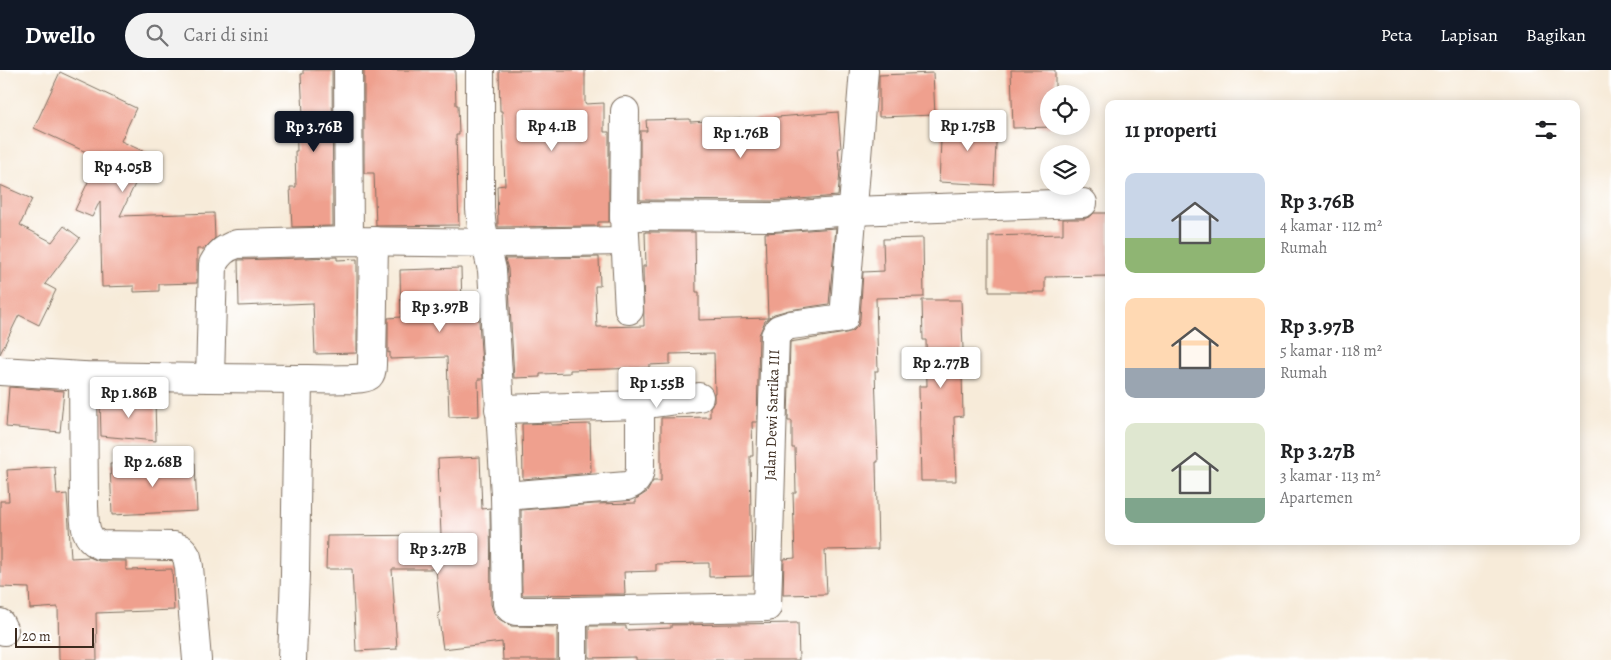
<!DOCTYPE html>
<html lang="id">
<meta charset="utf-8">
<style>
body{margin:0;font-family:Alegreya,serif;background:#f2f2f2;color:#202124;height:100vh;display:flex;flex-direction:column;font-size:19px;white-space:nowrap}
*{box-sizing:border-box;margin:0}
p{font-size:16px;color:#757577}
.icon{flex:none;width:28px;height:28px;fill:none;stroke:currentColor;stroke-width:2;stroke-linecap:round;stroke-linejoin:round}
.map{position:relative;flex:1;overflow:hidden}
.sheet{position:absolute;left:1105px;top:30px;width:475px;height:445px;display:flex;flex-direction:column;background:#fff;border-radius:10px;box-shadow:0 2px 12px #0003}
.sheet>*{flex:none}
.tools{position:absolute;left:1040px;top:15px;display:grid;gap:10px}
.tools a{display:grid;place-items:center;width:50px;height:50px;border-radius:50%;background:#fff;box-shadow:0 2px 12px #0003;font-size:25px}
.scale{position:absolute;left:15px;bottom:12px;width:79px;box-sizing:border-box;padding-left:5px;border:2px solid #3b2a1e;border-top:0;font-size:14px;line-height:18px;white-space:nowrap;color:#3b2a1e;-webkit-text-stroke:4px #fff;paint-order:stroke}
.price{position:absolute;translate:-50% -42px;padding:0 11px;border-radius:5px;background:#fff;color:#222;font-size:16px;line-height:32px;filter:drop-shadow(0 1px 2px #0008)}
.price::after{content:'';position:absolute;left:50%;top:30px;width:15px;height:11px;margin-left:-8px;background:inherit;clip-path:polygon(0 0,100% 0,50% 100%)}
.price.active{background:#111827;color:#fff}
ul{padding:0;list-style:none}
li{display:flex;align-items:center;gap:15px;height:125px;padding:0 20px}
li span{display:grid;place-items:center;flex:none;width:140px;height:100px;border-radius:10px;color:#555}
li>.icon{margin-inline-start:auto}
span .icon{width:60px;height:60px;fill:#fffc;stroke-width:1}
li b{font-size:21px}
h2{display:flex;justify-content:space-between;align-items:center;height:60px;padding:0 20px;font-size:21px}
header{display:flex;align-items:center;gap:30px;box-sizing:border-box;height:70px;padding:0 25px;background:#111827;color:#fff}
header strong{font-size:24px}
nav{display:flex;gap:28px;margin-inline-start:auto;font-size:18px}
.search{width:350px;height:45px;background:#f2f2f2;display:flex;align-items:center;gap:12px;box-sizing:border-box;padding:0 18px;border-radius:28px;color:#757577;font-size:19px}
.map>svg:first-child{display:block}
.building{fill:#efa08e}
.lines{fill:none;stroke-linecap:round;stroke-linejoin:round}
.minor-casing{stroke:#7d6e5f;stroke-width:30}
.minor{stroke:#fff;stroke-width:28}
.labels{text-anchor:middle;stroke-width:5;stroke-linejoin:round;paint-order:stroke}
.street-label{font-size:15px;fill:#3b2a1e;stroke:#fff}
</style>
<header>
<strong>Dwello</strong>
<div class="search"><svg class="icon" aria-label="search" viewBox="0 0 24 24"><circle cx="10" cy="10" r="6"/><path d="M15 15l6 6"/></svg>Cari di sini</div>
<nav><a>Peta</a><a>Lapisan</a><a>Bagikan</a></nav>
</header>
<div class="map">
<svg width="1611" height="590" viewBox="0 0 1611 590">
<rect width="100%" height="100%" fill="#fff"/>
<filter id="ink" filterUnits="userSpaceOnUse"><feTurbulence type="fractalNoise" baseFrequency=".02" numOctaves="2"/><feDisplacementMap in="SourceGraphic" scale="10" xChannelSelector="R" yChannelSelector="G"/><feConvolveMatrix kernelMatrix="1 2 1 2 8 2 1 2 1" color-interpolation-filters="sRGB"/></filter>
<filter id="wash" filterUnits="userSpaceOnUse"><feTurbulence type="fractalNoise" baseFrequency=".0096" numOctaves="4" result="noise"/><feDisplacementMap in="SourceGraphic" scale="20" xChannelSelector="R" yChannelSelector="G"/><feGaussianBlur stdDeviation="1.12" result="paint"/><feColorMatrix in="noise" values="0 0 0 0 0 0 0 0 0 0 0 0 0 0 0 0 0 1.4 0 .05"/><feComposite in="paint" operator="in"/></filter>
<g filter="url(#wash)">
<rect width="100%" height="100%" fill="#f7ebd9"/>
<g id="blocks">
<g class="building">
<polygon points="303,0 332,0 333,156 292,157 290,117 296,117 295,81 297,81 296,45 303,45 301,4 303,4"/>
<polygon points="364,0 455,0 456,35 458,35 459,65 456,65 459,155 376,156 374,103 364,103"/>
<polygon points="499,0 585,0 585,34 604,33 604,62 609,62 609,152 598,152 598,156 498,157 497,116 505,115 502,41 500,41"/>
<polygon points="1011,0 1055,0 1055,24 1049,24 1049,56 1056,57 1013,58"/>
<polygon points="60,2 136,38 121,71 149,84 120,146 214,143 215,168 204,179 197,179 197,213 159,214 159,221 134,222 134,216 102,217 100,131 92,147 75,140 99,88 34,58"/>
<polygon points="933,3 935,45 879,47 879,5"/>
<polygon points="838,42 841,78 838,78 840,100 838,126 772,131 640,130 640,61 647,61 646,50 690,49 690,52 741,49 741,50"/>
<polygon points="942,50 997,53 994,115 939,112"/>
<polygon points="0,115 32,129 20,155 52,172 64,156 80,168 45,214 56,220 39,255 19,245 0,284"/>
<polygon points="1094,143 1109,143 1109,206 1045,207 1045,222 989,222 989,166 1063,164 1063,149 1084,149 1091,146"/>
<polygon points="836,158 829,234 789,240 774,244 765,251 759,265 757,352 752,352 753,386 750,386 752,506 709,507 709,493 656,494 656,501 624,502 625,524 522,525 521,440 594,434 636,433 636,429 647,422 653,411 661,411 661,348 710,347 710,337 714,332 714,323 715,323 714,283 670,284 670,294 649,295 649,298 570,300 570,303 540,304 540,307 514,308 508,199 505,189 599,187 600,216 595,216 597,257 644,256 643,196 646,196 645,162 695,162 696,222 699,222 699,250 768,248 765,163"/>
<polygon points="923,168 924,227 876,228 878,301 875,301 878,392 876,392 878,479 825,480 827,524 783,525 784,489 795,488 793,423 796,423 795,378 792,378 792,351 788,351 790,272 846,263 853,261 858,256 860,249 863,202 884,201 883,169"/>
<polygon points="337,187 337,190 357,189 357,283 315,284 313,233 239,236 238,190"/>
<polygon points="461,198 462,237 478,237 483,309 478,309 479,346 449,347 447,287 390,289 390,282 388,283 388,248 401,247 400,200"/>
<polygon points="922,230 961,230 964,303 962,303 963,346 954,347 956,411 921,411 919,316 927,316 926,270 923,270"/>
<polygon points="9,317 64,321 60,362 6,357"/>
<polygon points="155,329 156,371 101,366 100,330"/>
<polygon points="551,353 551,355 590,354 591,403 523,409 522,354"/>
<polygon points="480,387 482,439 490,438 491,534 494,543 499,549 511,556 557,557 557,590 503,590 502,572 443,579 438,543 440,543 436,499 392,499 397,579 356,581 352,499 326,499 327,466 441,465 438,389"/>
<polygon points="156,392 156,395 195,393 197,441 112,445 110,394"/>
<polygon points="55,397 57,425 67,424 71,488 89,487 99,491 126,491 126,500 172,499 174,540 96,543 97,590 59,590 58,537 30,539 29,518 0,517 0,431 9,431 7,400"/>
<polygon points="798,553 799,590 636,590 636,587 589,588 589,556 626,556 626,559 628,559 628,560 671,558 671,555"/>
</g>
</g>
</g>
<g filter="url(#ink)">
<use href="#blocks" fill-opacity="0" stroke="#7d6e5f" stroke-width="1"/>
<g class="lines">
<g class="minor-casing">
<g id="minor">
<polyline points="348,0 349,171"/>
<polyline points="480,0 480,139 482,157 492,200 505,426 507,534 511,539 516,541 573,541 767,537 775,266 779,259 791,255 844,248 864,0"/>
<polyline points="625,41 624,146 629,240"/>
<polyline points="624,146 773,147 852,141 1083,133"/>
<path d="M0,301L83,306L210,308L213,194C219,183 225,178 237,174L349,171L498,173L625,171"/>
<path d="M83,306L84,436C85,452 83,467 99,475L174,476L182,479L187,487L189,497L197,590"/>
<polyline points="210,308 298,309"/>
<polyline points="499,339 640,335 699,327"/>
<path d="M505,426L627,416C636,413 639,408 640,399V335"/>
<polyline points="573,541 573,590"/>
<polyline points="0,553 4,561"/>
<path d="M292,590L295,504L298,309C309,309 365,311 369,306C372,303 372,298 372,295L374,171"/>
</g>
</g>
<use href="#minor" class="minor"/>
</g>
</g>
<g class="labels">
<g class="street-label">
<text transform="translate(772 345) rotate(-88)" y="5">Jalan Dewi Sartika III</text>
</g>
</g>
</svg>
<div class="tools">
<a><svg class="icon" aria-label="locate" viewBox="0 0 24 24"><circle cx="12" cy="12" r="6"/><path d="M12 2v4M12 18v4M2 12h4M18 12h4"/></svg></a>
<a><svg class="icon" aria-label="layers" viewBox="0 0 24 24"><path d="M12 4l9 5-9 5-9-5zM3 14l9 5 9-5"/></svg></a>
</div>
<div class="scale">20 m</div>
<b class="price" style="left:552px;top:82px">Rp 4.1B</b>
<b class="price" style="left:968px;top:82px">Rp 1.75B</b>
<b class="price active" style="left:314px;top:83px">Rp 3.76B</b>
<b class="price" style="left:741px;top:89px">Rp 1.76B</b>
<b class="price" style="left:123px;top:123px">Rp 4.05B</b>
<b class="price" style="left:440px;top:263px">Rp 3.97B</b>
<b class="price" style="left:941px;top:319px">Rp 2.77B</b>
<b class="price" style="left:657px;top:339px">Rp 1.55B</b>
<b class="price" style="left:129px;top:349px">Rp 1.86B</b>
<b class="price" style="left:153px;top:418px">Rp 2.68B</b>
<b class="price" style="left:438px;top:505px">Rp 3.27B</b>
<section class="sheet">
<h2>11 properti<svg class="icon" aria-label="filters" viewBox="0 0 24 24"><path d="M4 7h16M4 17h16"/><circle cx="9" cy="7" r="2"/><circle cx="15" cy="17" r="2"/></svg></h2>
<ul>
<li><span style="background:linear-gradient(#c9d6e8 65%,#8fb573 0)"><svg class="icon" aria-label="home" viewBox="0 0 24 24"><path d="M3 11l9-7 9 7M6 9v11h12V9"/></svg></span><div><b>Rp 3.76B</b><p>4 kamar · 112 m²</p><p>Rumah</p></div></li>
<li><span style="background:linear-gradient(#ffd9b3 70%,#9aa5b1 0)"><svg class="icon" aria-label="home" viewBox="0 0 24 24"><path d="M3 11l9-7 9 7M6 9v11h12V9"/></svg></span><div><b>Rp 3.97B</b><p>5 kamar · 118 m²</p><p>Rumah</p></div></li>
<li><span style="background:linear-gradient(#dfe7d0 75%,#7fa58c 0)"><svg class="icon" aria-label="home" viewBox="0 0 24 24"><path d="M3 11l9-7 9 7M6 9v11h12V9"/></svg></span><div><b>Rp 3.27B</b><p>3 kamar · 113 m²</p><p>Apartemen</p></div></li>
</ul>
</section>
</div>
